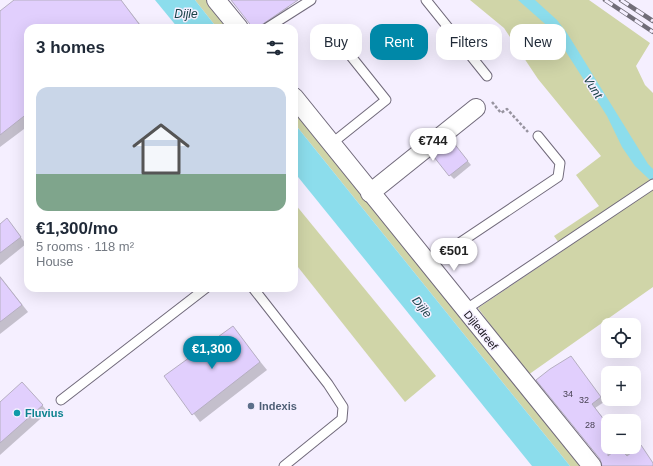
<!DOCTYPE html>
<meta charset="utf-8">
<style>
body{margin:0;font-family:Helvetica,sans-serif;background:#f2f2f3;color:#1f2937;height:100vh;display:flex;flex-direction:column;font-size:15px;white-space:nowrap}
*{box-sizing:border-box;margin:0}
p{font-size:13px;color:#747a83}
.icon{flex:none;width:22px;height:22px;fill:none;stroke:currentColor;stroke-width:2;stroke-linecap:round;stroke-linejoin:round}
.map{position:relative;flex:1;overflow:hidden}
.side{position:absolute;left:24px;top:24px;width:274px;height:268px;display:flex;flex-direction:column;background:#fff;border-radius:12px;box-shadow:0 4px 16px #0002}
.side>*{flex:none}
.hud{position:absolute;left:310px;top:24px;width:283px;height:36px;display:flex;gap:8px}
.fabs{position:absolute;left:601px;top:318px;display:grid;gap:8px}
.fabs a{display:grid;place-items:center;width:40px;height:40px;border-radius:8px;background:#fff;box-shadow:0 4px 16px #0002;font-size:20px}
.price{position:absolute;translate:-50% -34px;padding:0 9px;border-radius:14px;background:#fff;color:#222;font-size:13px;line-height:26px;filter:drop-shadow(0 1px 2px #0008)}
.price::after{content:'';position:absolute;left:50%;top:24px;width:12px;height:9px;margin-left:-6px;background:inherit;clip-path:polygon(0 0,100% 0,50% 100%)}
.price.on{background:#0088a8;color:#fff}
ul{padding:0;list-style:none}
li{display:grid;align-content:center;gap:8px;height:212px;padding:0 12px}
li+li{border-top:1px solid #e0e1e3}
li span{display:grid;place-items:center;height:124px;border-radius:12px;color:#555}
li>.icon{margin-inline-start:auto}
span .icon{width:72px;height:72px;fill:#fffc;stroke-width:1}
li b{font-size:17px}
h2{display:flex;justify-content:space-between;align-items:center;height:48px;padding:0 12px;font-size:17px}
.chip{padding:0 14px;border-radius:12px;background:#fff;box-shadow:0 4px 16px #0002;font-size:14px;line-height:36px}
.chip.on{background:#0088a8;color:#fff}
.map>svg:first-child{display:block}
.green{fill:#d0d5a8}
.water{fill:#8cddec}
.shadow{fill:#0003}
.building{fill:#e1cffd;stroke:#b6afc2}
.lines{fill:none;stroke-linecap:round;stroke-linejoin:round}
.lane-casing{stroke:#716a7b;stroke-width:11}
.street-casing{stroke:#716a7b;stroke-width:20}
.path{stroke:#97939f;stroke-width:2.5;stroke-dasharray:3 2;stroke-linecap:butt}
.lane{stroke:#fff;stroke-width:9}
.street{stroke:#fff;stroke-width:18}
.rail-casing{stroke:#716d78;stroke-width:4.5}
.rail{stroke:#f5efff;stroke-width:3;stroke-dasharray:9;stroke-linecap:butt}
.service-dot{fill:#5c6f8a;stroke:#f5efff;stroke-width:1.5}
.culture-dot{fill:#0f9aa8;stroke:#f5efff;stroke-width:1.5}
.labels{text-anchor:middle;stroke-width:3;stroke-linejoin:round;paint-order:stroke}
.number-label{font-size:9px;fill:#484253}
.street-label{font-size:11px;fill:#15131a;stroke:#f5efff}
.service-label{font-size:11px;font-weight:bold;fill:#4e5e75;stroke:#f5efff;text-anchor:start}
.culture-label{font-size:11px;font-weight:bold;fill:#0d838f;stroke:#f5efff;text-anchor:start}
.water-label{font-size:12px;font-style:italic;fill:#1a4147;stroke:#f5efff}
</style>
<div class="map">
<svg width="653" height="466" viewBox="0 0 653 466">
<rect width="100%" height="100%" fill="#f5efff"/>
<g class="green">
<polygon points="195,0 209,0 231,28 217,28"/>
<polygon points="470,0 589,0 650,43 636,66 645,85 653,93 653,287 528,375 478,308 564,250 554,236 599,206 576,175 601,156 538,79 504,28"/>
<polygon points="294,106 582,466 570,466 294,123"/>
<polygon points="295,204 436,376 405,402 294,262"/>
</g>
<g class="water">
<polygon points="155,0 195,0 217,28 178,28"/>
<polygon points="518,0 535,0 557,20 567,33 648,164 653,169 653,179 650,180 635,166 622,147 607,116 552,30"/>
<polygon points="294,123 570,466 532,466 294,172"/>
</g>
<g class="shadow">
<polygon points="16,0 121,0 143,28 28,28 28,126 0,147 0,12"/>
<polygon points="232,0 282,0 291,11 266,28 254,28"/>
<polygon points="453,143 471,165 454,179 450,175"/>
<polygon points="7,219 26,244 0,265 0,225"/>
<polygon points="0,276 28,312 0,334"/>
<polygon points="232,327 267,370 200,422 165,376"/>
<polygon points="574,361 604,402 595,408 608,424 608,447 626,447 632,454 641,447 653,463 653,466 606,466"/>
<polygon points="29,390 48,412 0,455 0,404"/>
</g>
<g class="building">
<polygon points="14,0 121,0 142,28 28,28 28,113 0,135 0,11"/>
<polygon points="231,0 298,0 257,28 253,28"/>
<polygon points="453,142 468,161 449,176 434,157"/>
<polygon points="7,218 21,237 0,253 0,224"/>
<polygon points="0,277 22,305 0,322"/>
<polygon points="233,326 260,362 192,415 164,376"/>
<polygon points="571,356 601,397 592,404 608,425 608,456 619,447 627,456 641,445 653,463 653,466 602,466 600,459 536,380 550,369"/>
<polygon points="22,382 43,405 0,443 0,402"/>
</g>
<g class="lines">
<g class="lane-casing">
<g id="lane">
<polyline points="426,0 487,76"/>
<polyline points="267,28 311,0"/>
<polyline points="331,144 386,100 334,35"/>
<polyline points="428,264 558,177 560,163 538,136"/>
<polyline points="253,288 328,384 343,407 342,419 284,466"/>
<polyline points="465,310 653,184"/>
<polyline points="61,400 206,288"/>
</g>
</g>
<g class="street-casing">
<g id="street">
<polyline points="216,0 239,28"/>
<polyline points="294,97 592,466"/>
<polyline points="370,193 476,108"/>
</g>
</g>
<polyline class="path" points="492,102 501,113 507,109 528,132"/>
<use href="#lane" class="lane"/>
<use href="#street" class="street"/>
<g class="rail-casing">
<g id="rail">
<polyline points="605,0 653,32"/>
<polyline points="621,0 653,21"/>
</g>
</g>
<use href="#rail" class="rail"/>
</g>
<circle class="service-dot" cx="251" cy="406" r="4"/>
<circle class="culture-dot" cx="17" cy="413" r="4"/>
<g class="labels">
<g class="number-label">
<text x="568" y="397">34</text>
<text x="584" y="403">32</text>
<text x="590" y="428">28</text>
</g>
<g class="street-label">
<text transform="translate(481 330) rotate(51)" y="4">Dijledreef</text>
</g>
<g class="service-label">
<text x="259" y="410">Indexis</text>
</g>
<g class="culture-label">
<text x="25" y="417">Fluvius</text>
</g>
<g class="water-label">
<text x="186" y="18">Dijle</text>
<text transform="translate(593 87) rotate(57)" y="4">Vunt</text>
<text transform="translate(422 307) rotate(51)" y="4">Dijle</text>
</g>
</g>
</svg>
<div class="fabs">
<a><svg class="icon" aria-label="locate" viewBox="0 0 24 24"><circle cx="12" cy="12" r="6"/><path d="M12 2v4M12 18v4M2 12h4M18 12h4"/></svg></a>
<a>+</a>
<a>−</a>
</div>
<b class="price" style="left:433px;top:162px">€744</b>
<b class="price" style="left:454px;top:272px">€501</b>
<b class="price on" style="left:212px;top:370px">€1,300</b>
<div class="hud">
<a class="chip">Buy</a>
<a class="chip on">Rent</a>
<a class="chip">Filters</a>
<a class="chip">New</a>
</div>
<section class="side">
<h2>3 homes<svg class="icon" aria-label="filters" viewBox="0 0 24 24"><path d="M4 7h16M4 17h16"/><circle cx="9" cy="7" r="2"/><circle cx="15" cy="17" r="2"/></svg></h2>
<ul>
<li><span style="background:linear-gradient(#c9d6e8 70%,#7fa58c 0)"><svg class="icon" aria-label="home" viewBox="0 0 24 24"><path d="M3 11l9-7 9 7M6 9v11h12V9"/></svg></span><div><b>€1,300/mo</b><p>5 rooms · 118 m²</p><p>House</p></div></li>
</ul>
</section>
</div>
